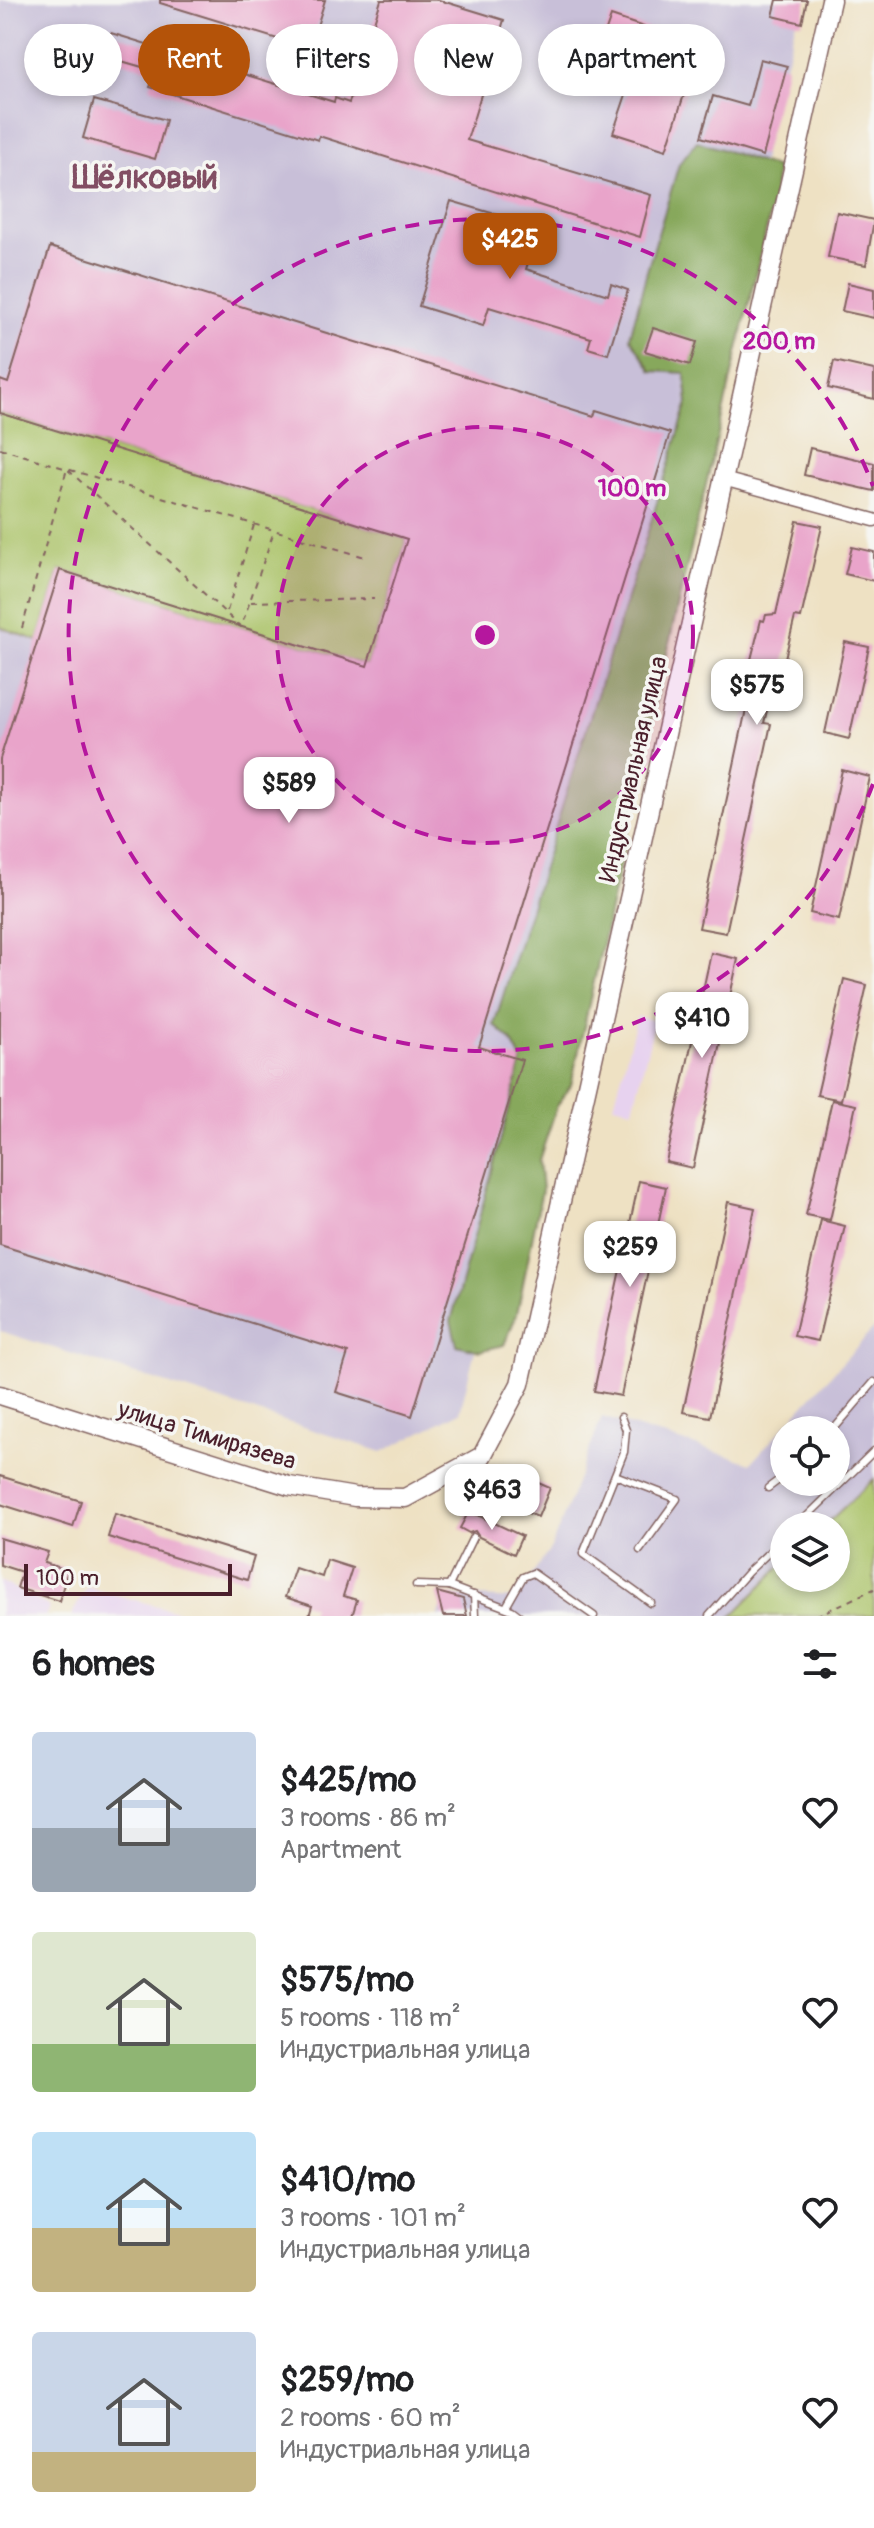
<!DOCTYPE html>
<meta charset="utf-8">
<style>
body{margin:0;font-family:Pangolin,sans-serif;background:#f6f6f6;color:#202124;height:100vh;display:flex;flex-direction:column;font-size:30px;white-space:nowrap}
*{box-sizing:border-box;margin:0}
p{font-size:26px;color:#757577}
.icon{flex:none;width:44px;height:44px;fill:none;stroke:currentColor;stroke-width:2;stroke-linecap:round;stroke-linejoin:round}
.map{position:relative;height:1616px;overflow:hidden}
.panel{display:flex;flex-direction:column;background:#fff;flex:1}
.panel>*{flex:none}
.hud{position:absolute;left:24px;top:24px;width:826px;height:72px;display:flex;gap:16px}
.fabs{position:absolute;left:770px;top:1416px;display:grid;gap:16px}
.fabs a{display:grid;place-items:center;width:80px;height:80px;border-radius:50%;background:#fff;box-shadow:0 4px 12px #0003;font-size:40px}
.scale{position:absolute;left:24px;bottom:20px;width:208px;box-sizing:border-box;padding-left:8px;border:4px solid #4a1f2b;border-top:0;font-size:22px;line-height:28px;white-space:nowrap;color:#4a1f2b;-webkit-text-stroke:6px #f6f6f2;paint-order:stroke}
.price{position:absolute;translate:-50% -68px;padding:0 18px;border-radius:16px;background:#fff;color:#222;font-size:26px;line-height:52px;filter:drop-shadow(0 2px 4px #0008)}
.price::after{content:'';position:absolute;left:50%;top:48px;width:24px;height:18px;margin-left:-12px;background:inherit;clip-path:polygon(0 0,100% 0,50% 100%)}
.price.selected{background:#b45309;color:#fff}
ul{padding:0;list-style:none}
li{display:flex;align-items:center;gap:24px;height:200px;padding:0 32px}
li span{display:grid;place-items:center;flex:none;width:224px;height:160px;border-radius:8px;color:#555}
li>.icon{margin-inline-start:auto}
span .icon{width:96px;height:96px;fill:#fffc;stroke-width:1}
li b{font-size:34px}
h2{display:flex;justify-content:space-between;align-items:center;height:96px;padding:0 32px;font-size:34px}
.tag{padding:0 28px;border-radius:36px;background:#fff;box-shadow:0 4px 12px #0003;font-size:28px;line-height:72px}
.tag.selected{background:#b45309;color:#fff}
.map>svg:first-child{display:block}
.built{fill:#e7d2ef}
.industrial{fill:#c8bfd8;fill-rule:evenodd}
.green{fill:#aac268;stroke:#7a704a;stroke-width:2}
.forest{fill:#87a85c;stroke:#686444;stroke-width:2}
.building{fill:#e9a4ca}
.lines{fill:none;stroke-linecap:round;stroke-linejoin:round}
.lane-casing{stroke:#836360;stroke-width:9}
.street-casing{stroke:#836360;stroke-width:15}
.secondary-casing{stroke:#836360;stroke-width:21}
.path{stroke:#836360;stroke-width:2;stroke-dasharray:6 6;stroke-linecap:butt}
.lane{stroke:#fff;stroke-width:6}
.street{stroke:#fff;stroke-width:12}
.secondary{stroke:#fff;stroke-width:18}
.ring{fill:none;stroke:#b5179e;stroke-width:4;stroke-dasharray:14 10}
.labels{text-anchor:middle;stroke-width:7;stroke-linejoin:round;paint-order:stroke}
.street-label{font-size:24px;fill:#4a1f2b;stroke:#f6f6f2}
.district-label{font-size:32px;font-weight:bold;fill:#824e63;stroke:#f6f6f2}
.centre{fill:#b5179e;stroke:#f6f6f2;stroke-width:4}
.ring-label{font-size:24px;text-anchor:middle;font-weight:bold;fill:#b5179e;stroke:#f6f6f2;stroke-width:7;stroke-linejoin:round;paint-order:stroke}
</style>
<div class="map">
<svg width="874" height="1616" viewBox="0 0 874 1616">
<rect width="100%" height="100%" fill="#f6f6f2"/>
<filter id="ink" filterUnits="userSpaceOnUse"><feTurbulence type="fractalNoise" baseFrequency=".0125" numOctaves="2"/><feDisplacementMap in="SourceGraphic" scale="16" xChannelSelector="R" yChannelSelector="G"/><feConvolveMatrix kernelMatrix="1 2 1 2 8 2 1 2 1" color-interpolation-filters="sRGB"/></filter>
<filter id="wash" filterUnits="userSpaceOnUse"><feTurbulence type="fractalNoise" baseFrequency=".006" numOctaves="4" result="noise"/><feDisplacementMap in="SourceGraphic" scale="32" xChannelSelector="R" yChannelSelector="G"/><feGaussianBlur stdDeviation="1.8" result="paint"/><feColorMatrix in="noise" values="0 0 0 0 0 0 0 0 0 0 0 0 0 0 0 0 0 1.4 0 .05"/><feComposite in="paint" operator="in"/></filter>
<g filter="url(#wash)">
<rect width="100%" height="100%" fill="#eee1c3"/>
<g class="built">
<polygon points="637,1016 655,1021 633,1109 614,1105"/>
<polygon points="0,1581 50,1607 45,1616 0,1616"/>
<polygon points="87,1587 194,1616 71,1616"/>
</g>
<g class="industrial">
<polygon points="0,0 801,0 460,1412 382,1452 0,1331"/>
<path d="M874,1328V1479L824,1526H784V1563L732,1616H439L442,1595L515,1599L551,1548L602,1417L751,1463ZM784,1430H836V1482H784Z"/>
</g>
<g class="green">
<polygon points="0,413 407,539 367,666 60,570 38,641 0,627"/>
<polygon points="874,1479 874,1616 732,1616 784,1563 784,1578 836,1578 836,1526 824,1526"/>
</g>
<polygon class="forest" points="697,141 777,168 773,201 680,595 571,1085 557,1106 539,1160 542,1190 517,1314 504,1345 480,1351 457,1345 451,1321 522,1061 511,1040 494,1025 688,403 685,373 652,371 630,337 647,271 679,164"/>
<g id="blocks">
<g class="building">
<polygon points="160,0 325,0 310,49 160,3"/>
<polygon points="381,0 439,0 504,20 467,140 651,195 640,237 319,136 318,140 150,87 156,71 104,56 111,33 334,102 335,98 349,103"/>
<polygon points="777,0 807,0 802,23 773,16"/>
<polygon points="611,16 700,46 666,150 613,133 636,65 598,53"/>
<polygon points="760,59 787,66 763,156 701,137 713,96 748,106"/>
<polygon points="94,100 166,120 155,159 83,138"/>
<polygon points="451,201 515,220 509,240 533,248 526,269 608,295 611,284 628,290 608,354 588,348 591,338 489,307 483,326 419,306"/>
<polygon points="837,212 874,220 866,265 828,257"/>
<polygon points="50,247 594,416 596,410 670,433 479,1047 522,1060 412,1416 336,1392 348,1353 0,1245 0,759 60,570 367,666 407,539 0,413 0,380 8,383"/>
<polygon points="848,283 874,289 874,318 842,311"/>
<polygon points="653,328 697,342 690,365 645,351"/>
<polygon points="834,361 874,370 874,399 828,388"/>
<polygon points="810,448 874,463 874,491 804,475"/>
<polygon points="797,521 822,526 801,618 795,617 775,699 770,698 764,723 771,724 726,933 699,928 748,700 745,699 747,692 743,691 761,620 764,621 766,615 776,614"/>
<polygon points="852,547 874,552 874,581 845,574"/>
<polygon points="845,642 869,647 849,739 825,733"/>
<polygon points="842,770 870,777 839,920 810,913"/>
<polygon points="711,953 738,959 693,1168 666,1162"/>
<polygon points="844,979 867,985 841,1100 817,1095"/>
<polygon points="832,1100 856,1105 830,1220 806,1215"/>
<polygon points="639,1181 666,1187 621,1396 594,1391"/>
<polygon points="728,1202 755,1208 710,1417 683,1412"/>
<polygon points="821,1220 845,1226 818,1341 794,1336"/>
<polygon points="520,1475 550,1488 538,1517 523,1511 515,1488"/>
<polygon points="0,1476 81,1501 73,1527 0,1504"/>
<polygon points="469,1511 522,1536 514,1554 479,1537 475,1531 469,1533 460,1528"/>
<polygon points="115,1514 254,1557 247,1580 108,1537"/>
<polygon points="0,1538 48,1552 44,1563 68,1570 59,1601 17,1588 22,1572 0,1565"/>
<polygon points="327,1560 352,1568 343,1596 357,1600 352,1616 309,1616 312,1606 285,1597 295,1568 322,1577"/>
<polygon points="437,1592 463,1599 467,1616 443,1616"/>
</g>
</g>
</g>
<g filter="url(#ink)">
<use href="#blocks" fill-opacity="0" stroke="#836360" stroke-width="2"/>
<g class="lines">
<g class="lane-casing">
<g id="lane">
<polyline points="621,1417 626,1430 624,1452 583,1554 651,1603"/>
<polyline points="833,1430 874,1382"/>
<polyline points="482,1458 492,1499 486,1511"/>
<polyline points="615,1475 677,1499 640,1550"/>
<polyline points="768,1488 784,1476"/>
<polyline points="797,1526 874,1451"/>
<polyline points="416,1585 449,1586 473,1537"/>
<polyline points="449,1586 512,1610 520,1616"/>
<polyline points="474,1595 475,1616"/>
<polyline points="506,1607 523,1577 533,1573 594,1616"/>
<polyline points="709,1616 748,1572 784,1538"/>
</g>
</g>
<g class="street-casing">
<polyline id="street" points="723,479 874,520"/>
</g>
<g class="secondary-casing">
<polyline id="secondary" points="0,1395 289,1486 355,1497 405,1498 482,1456 520,1384 831,0"/>
</g>
<g class="path">
<polyline points="0,448 67,469 241,627 274,531"/>
<polyline points="251,602 374,599"/>
<polyline points="227,611 254,525"/>
<polyline points="22,628 67,469 365,557"/>
<polyline points="816,1616 874,1589"/>
</g>
<use href="#lane" class="lane"/>
<use href="#street" class="street"/>
<use href="#secondary" class="secondary"/>
</g>
</g>
<circle cx="485" cy="635" r="208" fill="#b5179e" fill-opacity=".12"/>
<g class="ring">
<circle cx="485" cy="635" r="208"/>
<path d="M873 784A416 416 0 1 1 873 486"/>
</g>
<g class="labels">
<g class="street-label">
<text transform="translate(633 769) rotate(-77)" y="8">Индустриальная улица</text>
<text transform="translate(207 1435) rotate(17)" y="8">улица Тимирязева</text>
</g>
<g class="district-label">
<text x="145" y="188">Шёлковый</text>
</g>
</g>
<circle cx="485" cy="635" r="12" class="centre"/>
<g class="ring-label">
<text x="779" y="349">200 m</text>
<text x="632" y="496">100 m</text>
</g>
</svg>
<div class="fabs">
<a><svg class="icon" aria-label="locate" viewBox="0 0 24 24"><circle cx="12" cy="12" r="6"/><path d="M12 2v4M12 18v4M2 12h4M18 12h4"/></svg></a>
<a><svg class="icon" aria-label="layers" viewBox="0 0 24 24"><path d="M12 4l9 5-9 5-9-5zM3 14l9 5 9-5"/></svg></a>
</div>
<div class="scale">100 m</div>
<b class="price selected" style="left:510px;top:281px">$425</b>
<b class="price" style="left:757px;top:727px">$575</b>
<b class="price" style="left:289px;top:825px">$589</b>
<b class="price" style="left:702px;top:1060px">$410</b>
<b class="price" style="left:630px;top:1289px">$259</b>
<b class="price" style="left:492px;top:1532px">$463</b>
<div class="hud">
<a class="tag">Buy</a>
<a class="tag selected">Rent</a>
<a class="tag">Filters</a>
<a class="tag">New</a>
<a class="tag">Apartment</a>
</div>
</div>
<section class="panel">
<h2>6 homes<svg class="icon" aria-label="filters" viewBox="0 0 24 24"><path d="M4 7h16M4 17h16"/><circle cx="9" cy="7" r="2"/><circle cx="15" cy="17" r="2"/></svg></h2>
<ul>
<li><span style="background:linear-gradient(#c9d6e8 60%,#9aa5b1 0)"><svg class="icon" aria-label="home" viewBox="0 0 24 24"><path d="M3 11l9-7 9 7M6 9v11h12V9"/></svg></span><div><b>$425/mo</b><p>3 rooms · 86 m²</p><p>Apartment</p></div><svg class="icon" aria-label="heart" viewBox="0 0 24 24"><path d="M12 20l-8-8c-3-5 5-10 8-4 3-6 11-1 8 4z"/></svg></li>
<li><span style="background:linear-gradient(#dfe7d0 70%,#8fb573 0)"><svg class="icon" aria-label="home" viewBox="0 0 24 24"><path d="M3 11l9-7 9 7M6 9v11h12V9"/></svg></span><div><b>$575/mo</b><p>5 rooms · 118 m²</p><p>Индустриальная улица</p></div><svg class="icon" aria-label="heart" viewBox="0 0 24 24"><path d="M12 20l-8-8c-3-5 5-10 8-4 3-6 11-1 8 4z"/></svg></li>
<li><span style="background:linear-gradient(#bfe0f5 60%,#c2b280 0)"><svg class="icon" aria-label="home" viewBox="0 0 24 24"><path d="M3 11l9-7 9 7M6 9v11h12V9"/></svg></span><div><b>$410/mo</b><p>3 rooms · 101 m²</p><p>Индустриальная улица</p></div><svg class="icon" aria-label="heart" viewBox="0 0 24 24"><path d="M12 20l-8-8c-3-5 5-10 8-4 3-6 11-1 8 4z"/></svg></li>
<li><span style="background:linear-gradient(#c9d6e8 75%,#c2b280 0)"><svg class="icon" aria-label="home" viewBox="0 0 24 24"><path d="M3 11l9-7 9 7M6 9v11h12V9"/></svg></span><div><b>$259/mo</b><p>2 rooms · 60 m²</p><p>Индустриальная улица</p></div><svg class="icon" aria-label="heart" viewBox="0 0 24 24"><path d="M12 20l-8-8c-3-5 5-10 8-4 3-6 11-1 8 4z"/></svg></li>
</ul>
</section>
